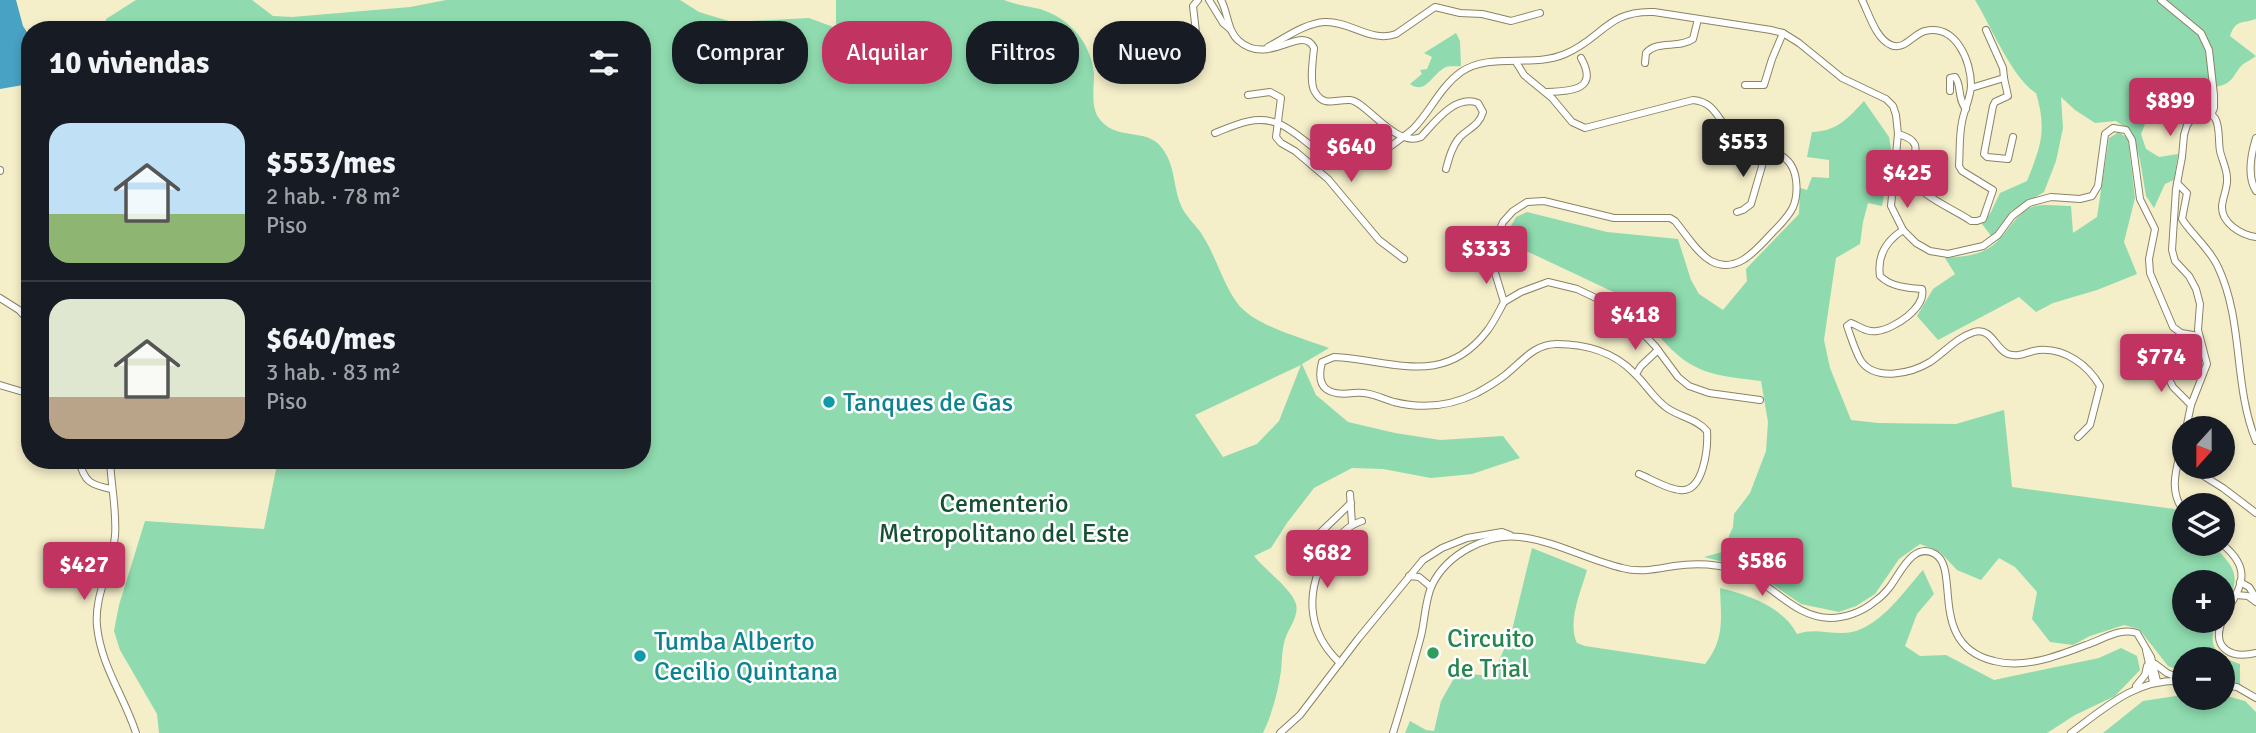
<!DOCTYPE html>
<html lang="es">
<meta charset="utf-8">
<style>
body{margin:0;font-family:Signika,sans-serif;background:#242831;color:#f1f3f6;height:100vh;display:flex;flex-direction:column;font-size:26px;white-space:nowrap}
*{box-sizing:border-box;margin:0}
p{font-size:23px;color:#9ea1a6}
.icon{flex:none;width:38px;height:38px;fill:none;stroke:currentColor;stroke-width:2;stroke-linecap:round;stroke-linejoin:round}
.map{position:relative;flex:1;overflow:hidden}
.details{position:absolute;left:21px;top:21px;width:630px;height:448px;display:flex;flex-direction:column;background:#171b24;border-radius:28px;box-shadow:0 4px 10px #0003}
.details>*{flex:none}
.guide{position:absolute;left:672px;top:21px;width:665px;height:63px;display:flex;gap:14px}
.needle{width:46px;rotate:201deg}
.controls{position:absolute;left:2172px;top:416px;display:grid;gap:14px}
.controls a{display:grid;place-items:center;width:63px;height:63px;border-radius:50%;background:#171b24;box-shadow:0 4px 10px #0003;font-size:35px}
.price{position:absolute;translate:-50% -60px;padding:0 16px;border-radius:7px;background:#c13461;color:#fff;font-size:23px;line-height:46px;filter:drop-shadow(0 2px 4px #0008)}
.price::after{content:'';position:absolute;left:50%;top:42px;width:21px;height:16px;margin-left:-10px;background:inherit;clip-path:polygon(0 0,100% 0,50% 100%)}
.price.selected{background:#222;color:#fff}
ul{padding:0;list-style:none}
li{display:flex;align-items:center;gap:21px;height:175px;padding:0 28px}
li+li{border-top:2px solid #363941}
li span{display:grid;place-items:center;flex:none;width:196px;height:140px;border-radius:21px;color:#555}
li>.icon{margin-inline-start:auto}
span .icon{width:84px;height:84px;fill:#fffc;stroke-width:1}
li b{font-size:30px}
h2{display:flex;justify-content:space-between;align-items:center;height:84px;padding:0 28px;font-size:30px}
.tag{padding:0 24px;border-radius:28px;background:#171b24;box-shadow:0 4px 10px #0003;font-size:24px;line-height:63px}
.tag.selected{background:#c13461;color:#fff}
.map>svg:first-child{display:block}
.green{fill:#8fdbaf;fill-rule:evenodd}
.water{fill:#48a2c3}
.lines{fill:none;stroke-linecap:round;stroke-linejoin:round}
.minor-casing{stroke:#8a8462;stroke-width:8}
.minor{stroke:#fff;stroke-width:6}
.culture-dot{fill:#0f9aa8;stroke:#fff;stroke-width:2.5}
.leisure-dot{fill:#2e9e5b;stroke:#fff;stroke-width:2.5}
.labels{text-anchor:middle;stroke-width:5;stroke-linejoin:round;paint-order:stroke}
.culture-label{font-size:26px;fill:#0d838f;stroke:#fff;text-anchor:start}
.park-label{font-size:26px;fill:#165034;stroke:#fff}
.leisure-label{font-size:26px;fill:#27864d;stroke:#fff;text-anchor:start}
</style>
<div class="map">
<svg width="2256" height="733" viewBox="0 0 2256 733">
<rect width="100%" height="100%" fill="#f4eec9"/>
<g class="green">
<path d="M136,0H252L273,16L292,17L410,7L446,0H680L699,12L732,22L809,18L836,28V0H1004C1016,5 1027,6 1040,9C1070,18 1092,44 1094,75C1094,87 1091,106 1098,117C1116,143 1146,126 1162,148C1175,165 1173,184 1180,203C1184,216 1198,226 1204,238C1217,259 1223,284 1238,304C1255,326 1303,338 1329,348L1302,364L1316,395L1348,422L1395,433L1440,440L1503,436L1520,458L1472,474L1431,478L1383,469L1352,468L1314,488L1287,523L1271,548L1254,556C1265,570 1292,589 1296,604C1299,616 1289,628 1285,639C1282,650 1282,660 1281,671C1278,692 1272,714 1263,733H159L157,714L120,650L114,631L119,605L145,521L264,529L278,460H642V30H106V19ZM1301,365L1279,421L1257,444L1223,457L1195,415Z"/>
<path d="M1975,0H2256V19C2241,24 2236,19 2230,36L2256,56C2252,59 2246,62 2242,65C2235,72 2233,82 2223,85C2199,93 2188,68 2160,93L2162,109L2157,118L2145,124L2141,134L2146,149L2159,157L2178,154L2174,180L2165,184L2154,208L2146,196L2140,160L2132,132L2116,121L2095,123L2075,110L2061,97L2063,128L2056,161L2044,192L2011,211L1992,237L1982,224L1991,212L2000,193L2027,181C2041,146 2047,130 2036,93C2012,78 1991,26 1975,0Z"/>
<path d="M1456,33L1460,41L1461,66C1455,67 1449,65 1444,68C1432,75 1425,95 1410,84L1422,74L1420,70L1427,69L1432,57L1424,53Z"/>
<path d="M1864,101L1889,137L1892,155L1882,206L1868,203L1863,222L1860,244L1836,258L1824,340L1830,368L1851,420L1878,423L1956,424L2004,410L2012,487L2174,509L2184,519V544H2211C2239,570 2241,578 2223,612L2222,583H2184V621H2217C2206,646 2216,656 2240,664V684L2223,681L2222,660H2184V672L2168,666L2139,629L2124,625L2090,636L2073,645L2050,642L2032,619L2037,592L2015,567L1999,558L1981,580L1957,570L1940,552L1920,544L1899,559L1875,594L1856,606L1839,612L1801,604L1750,569L1704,557L1722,552L1733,527L1734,514L1750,493L1766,451L1768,422L1761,381C1714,375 1692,375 1659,336C1647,322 1637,307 1622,296L1503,240L1516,217L1527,212L1607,232L1678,239L1691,280L1699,294L1723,310L1747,281L1746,269L1799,214L1800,188L1807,190L1812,177L1829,178V160L1807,157L1812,132C1838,131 1848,118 1864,101Z"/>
<path d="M2119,132L2128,139L2135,198L2124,242L2137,274L2097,290L2053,303L2036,312L2019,297L1938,340L1917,316L1933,289L1955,274L1945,258C1974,256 1990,254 2008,229C2014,221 2022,211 2032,207C2042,203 2060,206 2071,206L2073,233L2097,217L2109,138Z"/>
<path d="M1532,548L1587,570C1581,591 1567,622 1577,643L1585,646L1705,664C1725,639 1721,619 1720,588C1749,595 1783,607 1797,634C1817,627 1832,636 1852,632C1882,625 1904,591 1923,570L1934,594L1917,614L1905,646L1920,656L1946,655L1994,680L2099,658L2121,648L2137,656L2140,670L2115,696L2075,715L2047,733H1405L1410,721L1426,730L1434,731L1441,701L1457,673L1481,675L1491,680L1512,630Z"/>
<polygon points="2182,695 2184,695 2184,698 2222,698 2223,695 2245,701 2256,712 2256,733 2103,733 2143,701"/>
</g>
<polygon class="water" points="0,0 16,0 23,26 30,37 30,69 23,85 0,89"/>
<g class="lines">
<g class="minor-casing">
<g id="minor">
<polyline points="1198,0 1193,6 1200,67"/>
<polyline points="1209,0 1223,23 1230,29"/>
<path d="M1221,0C1228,12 1227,31 1239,41C1269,67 1302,23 1314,48C1313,60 1309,83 1315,92C1324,108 1336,99 1350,100C1366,101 1395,148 1421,137C1434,123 1455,94 1478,103L1483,112C1479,126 1469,128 1460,137C1452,146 1449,158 1446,169"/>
<path d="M1862,0C1869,14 1876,39 1891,45C1904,51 1913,34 1925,31C1956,24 1971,61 1971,85C1971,97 1964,110 1962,122C1959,136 1960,152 1959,166L1962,171L1993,190L1983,219L1977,221H1971C1951,207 1916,196 1909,171C1916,151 1923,141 1898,134"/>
<polyline points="2161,0 2201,33 2209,50 2214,95 2214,108 2211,115"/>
<path d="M1268,47C1285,38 1305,23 1325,22C1350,21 1371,43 1396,34L1435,7L1460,13L1482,14L1511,21L1540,13"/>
<path d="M1516,62L1524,75L1552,98L1572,122L1585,128L1693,100C1717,102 1718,123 1735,137C1751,150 1779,146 1791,165C1798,176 1798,196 1793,207C1789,216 1780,225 1773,232C1757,249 1737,275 1711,261C1697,253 1685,233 1675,221L1670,218H1614L1544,201L1527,202L1513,211L1503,222L1491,250L1492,263L1504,302C1499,311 1494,322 1487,331C1443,388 1393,360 1334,357L1322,362C1315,389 1329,396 1353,393C1369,391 1380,398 1394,402C1422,409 1451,406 1477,393C1486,388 1496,382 1504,376C1521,363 1533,344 1557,344C1585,344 1614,352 1634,373C1646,384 1653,398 1667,408C1680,417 1697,419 1707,431C1708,447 1704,493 1680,490C1667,489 1651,479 1639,474"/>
<path d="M1645,63L1646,53C1657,40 1679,49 1693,39L1698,19"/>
<polyline points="2004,78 2008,96 1995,102 1993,106 1984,154 1987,157 2008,159 2013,137"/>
<polyline points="1745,85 1764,85 1772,59 1783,33"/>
<polyline points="1971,88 2004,78 2003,68 1986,30"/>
<path d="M1950,91V78L1955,77C1962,85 1957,99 1966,109"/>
<path d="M1547,92C1572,91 1599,90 1581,58"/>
<polyline points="1248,95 1270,92 1281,98 1276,137 1281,143 1295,151 1328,179 1379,240 1404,259"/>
<path d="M1215,133C1235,125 1255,115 1277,123C1304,132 1333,178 1365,163C1374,159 1405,136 1413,129C1430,112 1440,87 1461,72C1490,52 1533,68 1565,54C1602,39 1607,10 1654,12L1771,30L1783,33L1799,43L1842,78L1886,99L1893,106L1896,115L1898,134L1891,206L1903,230L1916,243L1930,251L1948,254L1983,246L1998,235L2012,216L2029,203L2051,197L2080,199L2092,196L2098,186L2105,134L2113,128L2126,130L2132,140L2140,199L2155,229L2149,259L2150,273L2173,327L2181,333L2199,336"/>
<path d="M2256,138C2251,154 2247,177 2256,191"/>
<polyline points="0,170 0,171"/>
<path d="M2177,183L2187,193L2182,219C2193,236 2210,249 2218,267C2244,322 2233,385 2256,441"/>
<polyline points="1737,212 1743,210 1751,204 1767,149"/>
<polyline points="30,219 27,226 30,229"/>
<path d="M1903,230C1886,241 1877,256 1880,276C1891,287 1908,288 1922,289C1926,308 1894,329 1877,331C1867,333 1859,326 1851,323L1847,326C1851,337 1855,351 1861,361C1876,382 1912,373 1930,362C1945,352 1956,338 1974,332C1992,327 1995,349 2008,354C2020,358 2028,351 2039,350C2065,348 2088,365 2100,386L2090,425L2078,437"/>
<polyline points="0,298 19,310 30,322"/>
<polyline points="1504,302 1521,292 1548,282 1577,289 1621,310 1655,346 1678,377 1689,386 1709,393 1760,400"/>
<polyline points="2155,359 2163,367 2173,387 2191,405"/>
<polyline points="1636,374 1641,366 1658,350"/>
<polyline points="0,385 30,394"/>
<path d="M2186,429L2191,405L2207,364L2198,330L2200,304L2196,289L2189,276L2175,261L2172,250L2176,189L2182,157L2184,135L2187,125L2195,115C2224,106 2217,134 2220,151C2222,160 2227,169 2227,178C2228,187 2223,196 2222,206C2221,223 2241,235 2256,237"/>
<path d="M2184,437C2179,462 2166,489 2184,511"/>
<path d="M79,460C84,482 91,485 111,489"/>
<path d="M110,460C111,485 117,512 115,536C112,567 94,595 97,626C101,666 124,696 136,733"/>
<polyline points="2199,473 2223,488 2256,513"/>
<polyline points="1350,494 1352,524"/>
<polyline points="1321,532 1351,503"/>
<path d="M2222,544C2255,571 2240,588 2222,619"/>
<polyline points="1409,576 1419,577 1431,587"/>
<polyline points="2240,582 2249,587 2256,598"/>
<polyline points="2236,595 2248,596 2256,602"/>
<path d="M2222,621C2211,649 2232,659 2256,653"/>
<polyline points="2146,650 2153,682"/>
<path d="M1340,663C1305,630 1305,588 1330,549C1338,536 1348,525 1362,521"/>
<polyline points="2155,664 2167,673 2179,678"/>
<polyline points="2222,685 2237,687 2256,698"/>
<polyline points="2136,686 2145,675 2147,666"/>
<polyline points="1280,733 1300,715 1358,639 1423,560 1442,548 1467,538 1502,532 1510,535"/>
<path d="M1393,733C1403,701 1412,669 1421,636C1425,620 1425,600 1432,585C1447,554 1487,533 1520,537C1555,541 1588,560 1622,568C1640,573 1656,569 1674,566C1695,563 1717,564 1737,570C1771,581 1792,617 1830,618C1845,618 1862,612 1874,602C1880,598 1885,593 1889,588C1900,574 1913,541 1935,554C1961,569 1927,645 1994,661C2024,669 2058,656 2086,645C2102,640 2120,627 2137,633L2151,657L2157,681"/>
<path d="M2071,733C2107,706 2137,678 2184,681"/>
</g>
</g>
<use href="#minor" class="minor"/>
</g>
<g class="culture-dot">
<circle cx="829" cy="402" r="7"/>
<circle cx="640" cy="656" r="7"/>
</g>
<circle class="leisure-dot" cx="1433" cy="653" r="7"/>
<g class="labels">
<g class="culture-label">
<text x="843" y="411">Tanques de Gas</text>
<text x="654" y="650">Tumba Alberto<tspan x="654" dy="30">Cecilio Quintana</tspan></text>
</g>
<g class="park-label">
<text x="1004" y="512">Cementerio<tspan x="1004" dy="30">Metropolitano del Este</tspan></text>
</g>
<g class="leisure-label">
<text x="1447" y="647">Circuito<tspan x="1447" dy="30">de Trial</tspan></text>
</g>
</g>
</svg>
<div class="controls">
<a><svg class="needle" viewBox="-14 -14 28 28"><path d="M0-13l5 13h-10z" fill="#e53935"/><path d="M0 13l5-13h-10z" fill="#9ea1a6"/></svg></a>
<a><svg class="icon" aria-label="layers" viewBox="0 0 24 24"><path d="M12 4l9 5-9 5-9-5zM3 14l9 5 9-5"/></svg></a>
<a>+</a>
<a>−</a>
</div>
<b class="price" style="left:2170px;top:138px">$899</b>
<b class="price selected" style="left:1743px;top:179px">$553</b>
<b class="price" style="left:1351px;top:184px">$640</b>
<b class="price" style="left:1907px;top:210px">$425</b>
<b class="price" style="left:1486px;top:286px">$333</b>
<b class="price" style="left:1635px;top:352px">$418</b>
<b class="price" style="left:2161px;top:394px">$774</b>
<b class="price" style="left:1327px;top:590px">$682</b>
<b class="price" style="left:1762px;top:598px">$586</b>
<b class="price" style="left:84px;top:602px">$427</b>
<div class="guide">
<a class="tag">Comprar</a>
<a class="tag selected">Alquilar</a>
<a class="tag">Filtros</a>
<a class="tag">Nuevo</a>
</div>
<section class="details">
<h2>10 viviendas<svg class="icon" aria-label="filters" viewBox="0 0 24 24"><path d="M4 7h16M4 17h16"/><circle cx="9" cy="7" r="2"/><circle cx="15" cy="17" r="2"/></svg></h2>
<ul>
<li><span style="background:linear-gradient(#bfe0f5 65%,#8fb573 0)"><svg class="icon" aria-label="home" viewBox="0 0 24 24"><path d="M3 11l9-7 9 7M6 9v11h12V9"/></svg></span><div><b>$553/mes</b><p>2 hab. · 78 m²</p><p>Piso</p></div></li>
<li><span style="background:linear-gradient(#dfe7d0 70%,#b9a48a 0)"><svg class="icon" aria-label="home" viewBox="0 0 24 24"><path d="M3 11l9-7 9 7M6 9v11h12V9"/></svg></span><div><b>$640/mes</b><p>3 hab. · 83 m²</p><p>Piso</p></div></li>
</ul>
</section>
</div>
